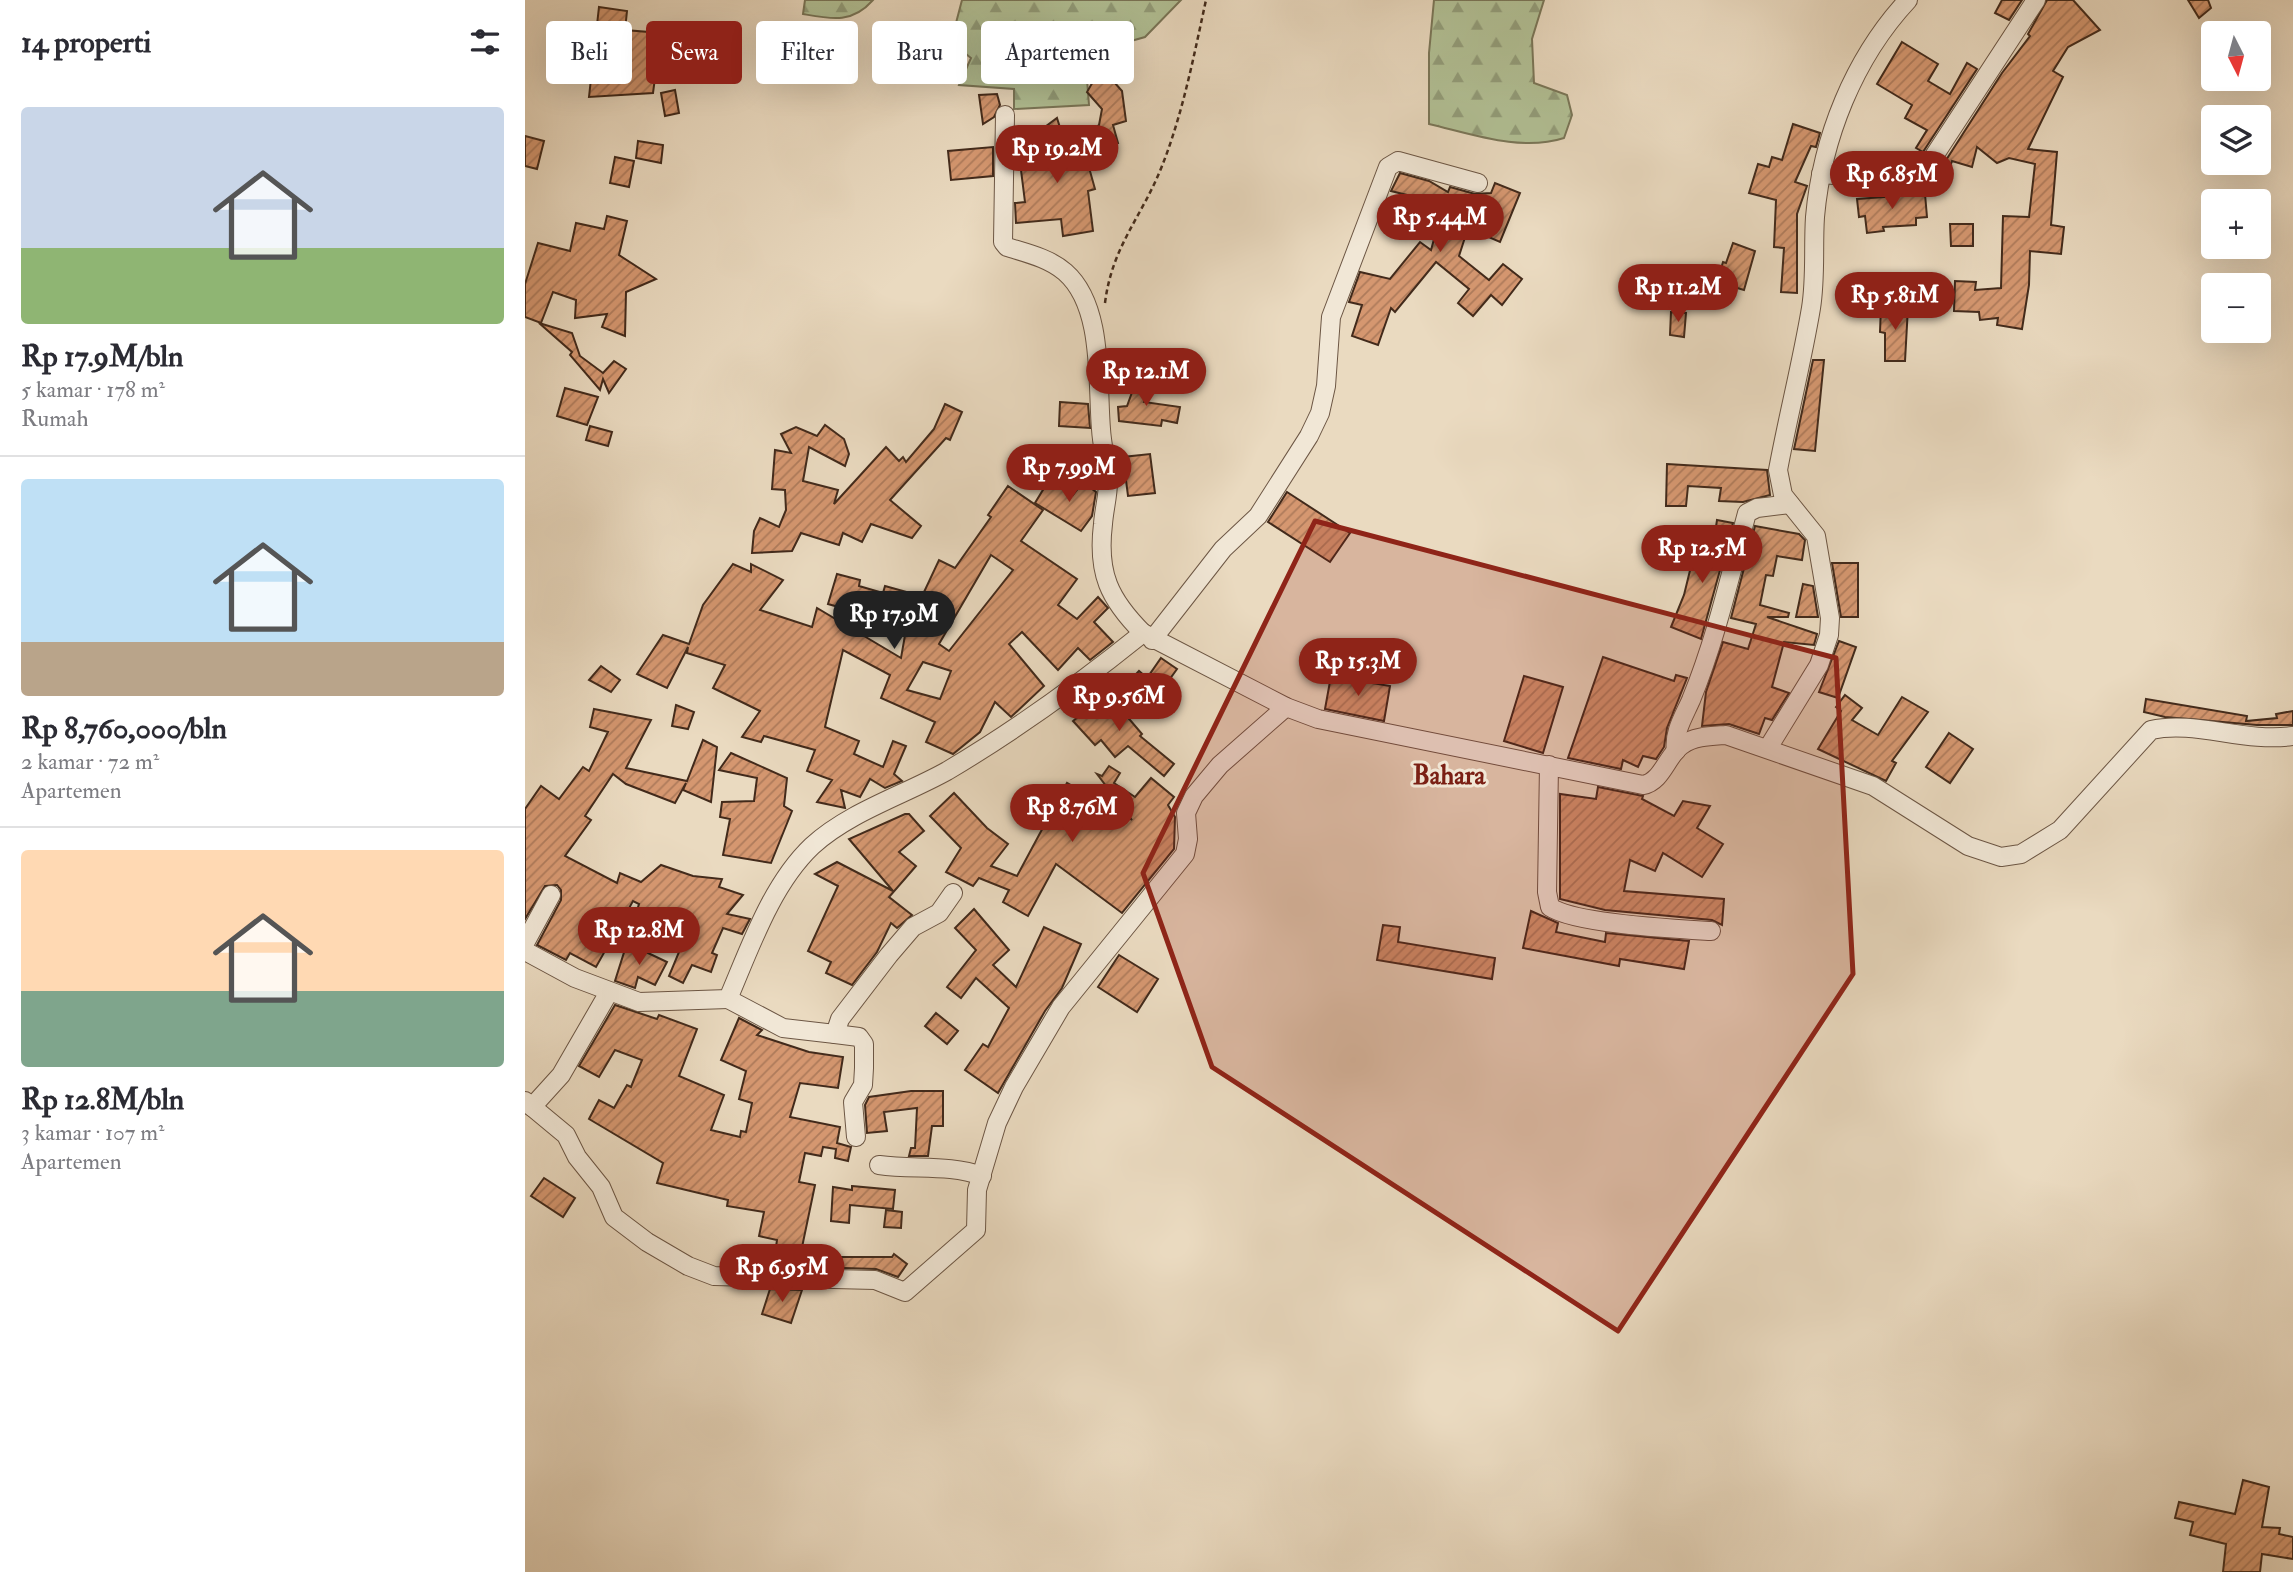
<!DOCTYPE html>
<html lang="id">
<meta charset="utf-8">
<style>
body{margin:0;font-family:"IM FELL Double Pica",serif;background:#f7f7f7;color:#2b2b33;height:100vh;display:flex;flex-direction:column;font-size:26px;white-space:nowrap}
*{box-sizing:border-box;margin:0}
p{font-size:23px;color:#7c7c81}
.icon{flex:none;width:38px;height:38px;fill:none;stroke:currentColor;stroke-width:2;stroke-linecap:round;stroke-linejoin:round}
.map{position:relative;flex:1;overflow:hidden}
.side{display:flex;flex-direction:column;background:#fff;width:525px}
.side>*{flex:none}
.top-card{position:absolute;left:21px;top:21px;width:665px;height:63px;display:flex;gap:14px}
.needle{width:46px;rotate:174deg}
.tools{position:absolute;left:1676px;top:21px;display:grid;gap:14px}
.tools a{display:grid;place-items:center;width:70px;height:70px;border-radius:7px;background:#fff;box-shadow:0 7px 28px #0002;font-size:35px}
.price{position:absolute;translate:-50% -60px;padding:0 16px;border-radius:24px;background:#8f2418;color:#fff;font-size:23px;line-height:46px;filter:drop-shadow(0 2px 4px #0008)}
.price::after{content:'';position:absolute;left:50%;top:42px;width:21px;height:16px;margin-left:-10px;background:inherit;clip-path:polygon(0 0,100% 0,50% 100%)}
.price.on{background:#222;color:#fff}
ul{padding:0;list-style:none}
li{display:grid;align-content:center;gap:14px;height:371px;padding:0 21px}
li+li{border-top:2px solid #e1e1e2}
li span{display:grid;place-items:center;height:217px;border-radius:7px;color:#555}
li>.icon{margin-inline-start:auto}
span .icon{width:126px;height:126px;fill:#fffc;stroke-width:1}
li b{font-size:30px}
h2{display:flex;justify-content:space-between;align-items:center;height:84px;padding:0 21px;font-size:30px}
.pill{padding:0 24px;border-radius:7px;background:#fff;box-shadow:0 7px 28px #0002;font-size:24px;line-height:63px}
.pill.on{background:#8f2418;color:#fff}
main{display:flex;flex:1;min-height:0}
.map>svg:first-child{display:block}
.forest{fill:url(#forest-firs);stroke:#7a7658;stroke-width:2}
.building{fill:url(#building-hatch);stroke:#422a1b;stroke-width:2;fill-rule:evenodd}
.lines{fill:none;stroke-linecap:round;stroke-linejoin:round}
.street-casing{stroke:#6c5644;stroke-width:20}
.path{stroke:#422a1b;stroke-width:2.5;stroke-dasharray:5 3.5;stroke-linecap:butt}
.street{stroke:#f1e7d6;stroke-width:18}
.marked{fill:#8f2418;fill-opacity:0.2;stroke:#8f2418;stroke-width:5;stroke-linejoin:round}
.labels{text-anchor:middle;stroke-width:6;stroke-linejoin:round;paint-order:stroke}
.quarter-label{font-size:26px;font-weight:bold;fill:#7a1f14;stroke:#f1e7d6}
</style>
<main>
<section class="side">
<h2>14 properti<svg class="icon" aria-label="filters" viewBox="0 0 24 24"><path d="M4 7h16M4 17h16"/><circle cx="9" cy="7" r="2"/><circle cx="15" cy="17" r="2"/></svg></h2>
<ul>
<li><span style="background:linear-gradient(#c9d6e8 65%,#8fb573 0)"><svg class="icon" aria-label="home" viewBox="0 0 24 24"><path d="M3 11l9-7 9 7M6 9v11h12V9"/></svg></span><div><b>Rp 17.9M/bln</b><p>5 kamar · 178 m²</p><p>Rumah</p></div></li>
<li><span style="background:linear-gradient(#bfe0f5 75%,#b9a48a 0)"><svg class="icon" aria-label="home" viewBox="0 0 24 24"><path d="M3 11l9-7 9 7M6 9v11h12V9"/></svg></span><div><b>Rp 8,760,000/bln</b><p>2 kamar · 72 m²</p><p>Apartemen</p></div></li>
<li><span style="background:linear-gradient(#ffd9b3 65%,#7fa58c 0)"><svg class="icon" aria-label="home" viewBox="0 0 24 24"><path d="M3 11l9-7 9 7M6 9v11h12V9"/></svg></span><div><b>Rp 12.8M/bln</b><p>3 kamar · 107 m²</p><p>Apartemen</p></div></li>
</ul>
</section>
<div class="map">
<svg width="1768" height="1572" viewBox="0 0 1768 1572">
<defs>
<pattern id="forest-firs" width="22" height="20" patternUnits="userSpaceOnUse" patternTransform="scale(1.75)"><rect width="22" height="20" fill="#b2c196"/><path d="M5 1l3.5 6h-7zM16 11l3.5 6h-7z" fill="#929d7a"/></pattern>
<pattern id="building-hatch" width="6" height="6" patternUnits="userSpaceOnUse" patternTransform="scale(1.75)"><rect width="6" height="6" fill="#d59770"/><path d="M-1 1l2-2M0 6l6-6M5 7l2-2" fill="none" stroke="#ae7b5b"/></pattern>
</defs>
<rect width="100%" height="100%" fill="#eadac0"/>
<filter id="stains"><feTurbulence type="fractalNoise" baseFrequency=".00286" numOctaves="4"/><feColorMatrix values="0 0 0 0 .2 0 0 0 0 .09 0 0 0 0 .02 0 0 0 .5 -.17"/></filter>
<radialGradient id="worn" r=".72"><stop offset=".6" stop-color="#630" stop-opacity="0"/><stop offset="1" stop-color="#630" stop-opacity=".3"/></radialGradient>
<g class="forest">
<path d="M280,0H348C327,24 306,19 278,14Z"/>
<polygon points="437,0 656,0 620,37 560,54 564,105 489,109 489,89 434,85 446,58 426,42"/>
<path d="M909,0H1019L1007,39L1009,83L1042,95L1047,115L1039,138C996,152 947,134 904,124V53Z"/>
</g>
<g class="building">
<polygon points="1477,0 1497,0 1484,20 1470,13"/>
<polygon points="1522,0 1548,0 1575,30 1543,47 1528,71 1538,77 1503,149 1532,152 1526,225 1539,227 1536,254 1505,251 1504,285 1497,329 1472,325 1473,318 1455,320 1454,312 1429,311 1430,281 1451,282 1450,290 1476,288 1478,216 1504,217 1510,164 1484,158 1472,163 1452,147 1447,167 1427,161 1417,190 1405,185 1477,73 1505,36 1503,34"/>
<polygon points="1663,0 1683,0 1686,8 1674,18"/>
<polygon points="74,7 102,11 100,30 136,33 128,93 64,97"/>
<polygon points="1377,42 1413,64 1403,81 1425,94 1442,63 1452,69 1398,152 1391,148 1402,130 1380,118 1387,105 1352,84"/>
<polygon points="588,73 589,82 597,91 601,121 588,125 593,143 568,151 564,131 574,125 577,109 562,92 570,78"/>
<polygon points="150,90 154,113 140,116 136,93"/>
<polygon points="472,94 475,105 469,117 458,124 454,95"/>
<polygon points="532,118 542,150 558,146 570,189 563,191 568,231 538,236 536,219 491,223 490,203 500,202 494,154 531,149 516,130"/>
<polygon points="1268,124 1295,133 1291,147 1286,146 1270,182 1282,186 1272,214 1272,293 1256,292 1259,248 1249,247 1251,200 1224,193 1233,164 1244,167 1247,157 1257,160"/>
<polygon points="0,136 19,141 12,169 0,166"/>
<polygon points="113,141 138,145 136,163 111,158"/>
<polygon points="468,147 468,176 426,180 423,151"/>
<polygon points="90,157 109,161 104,187 85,183"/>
<polygon points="875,173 904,181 923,192 925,187 950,194 966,193 970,183 995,193 975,242 943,228 934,256 964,280 978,264 997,279 977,305 966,295 948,316 933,303 944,289 911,262 870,312 866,308 853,345 827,336 837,305 824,302 835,272 865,279 895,242 906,250 916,214 882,195 866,191"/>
<polygon points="1400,194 1402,217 1391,218 1391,225 1358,227 1359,231 1342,233 1340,216 1334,217 1332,199"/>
<polygon points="82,216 102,221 94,255 131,279 101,292 100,336 77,327 82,314 50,318 51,300 28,292 16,323 0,317 0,284 13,243 45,251 51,223 79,229"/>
<polygon points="1425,224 1448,224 1448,246 1426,246"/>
<polygon points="1208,243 1230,251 1219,290 1192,282 1198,262 1201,263"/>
<polygon points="1356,306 1383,307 1380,361 1360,361 1360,333 1355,332"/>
<polygon points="1146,312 1161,313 1159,337 1145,335"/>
<polygon points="14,323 47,333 55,356 78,373 89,361 101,369 84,393 78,379 75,390 45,355 47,352"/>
<polygon points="1288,360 1299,360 1290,451 1269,449"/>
<polygon points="613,376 627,381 619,402 655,407 652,423 637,420 636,426 594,421 593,407 602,406"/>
<polygon points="40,388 73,397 62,425 32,416"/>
<polygon points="535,402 563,404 565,428 534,426"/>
<polygon points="420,404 437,412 425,440 421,438 365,500 396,526 387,538 346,524 337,542 318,533 314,545 276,533 267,551 227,553 229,531 235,518 254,527 261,510 260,490 247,489 250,450 266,453 256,434 271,427 292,436 300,425 319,439 324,454 320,466 284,447 278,481 313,490 309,504 361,447 374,461 378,457 381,462 409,429"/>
<polygon points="65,426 87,432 83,446 61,440"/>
<polygon points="625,454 630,493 603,496 598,457"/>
<polygon points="1142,464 1242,470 1245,495 1218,502 1194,501 1196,488 1163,486 1161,506 1141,506"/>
<polygon points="524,480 548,495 558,482 571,492 567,516 556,531 510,503"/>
<path d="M483,486L518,510L496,541L552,579L533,605L552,619L573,597L583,608L569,622L588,642L565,660L553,648L533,670L497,632L484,644L519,686L486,717L470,702L455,732L428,754L401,742L410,722L356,698L365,675L318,650L300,727L334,741L329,754L358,767L368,741L381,746L369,774L377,781L360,788L345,779L335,797L316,790L320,808L292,802L307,780L282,771L290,750L239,736L236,742L217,737L235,711L188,688L200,665L162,653L163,647L142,688L112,674L138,635L164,644L178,605L208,564L226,572V564L258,580L235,610L287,627L292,608L376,658L382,624L408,629L417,604L414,603L416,600L399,592L414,560L430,568L466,517L463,515ZM466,555L488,570L424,651L414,644ZM398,662L426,671L415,699L382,690Z"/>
<polygon points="762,492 825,533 805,562 743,522"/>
<polygon points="1192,520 1208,523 1176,639 1146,627 1159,595 1170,550 1187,554"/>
<polygon points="1230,526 1274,534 1280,540 1277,560 1252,556 1248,576 1241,575 1235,605 1264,613 1263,617 1242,617 1292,634 1289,645 1259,642 1247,687 1264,693 1247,720 1240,718 1234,734 1204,724 1177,726 1181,692 1198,642 1223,649 1231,624 1206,618"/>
<polygon points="1307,563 1333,563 1333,617 1316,617"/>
<polygon points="312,574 335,580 334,586 358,593 360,586 385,593 376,625 303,604"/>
<polygon points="1278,584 1288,586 1293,617 1271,617"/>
<polygon points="1314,641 1331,647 1313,698 1294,692"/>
<polygon points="1078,657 1149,681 1151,675 1162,678 1142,728 1139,747 1131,759 1118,756 1113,767 1098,760 1096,769 1043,758"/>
<polygon points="636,658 652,669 624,708 599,687 614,671 622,678"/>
<polygon points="76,666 95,680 86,692 64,680"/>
<polygon points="806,676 865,686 859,721 800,709"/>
<polygon points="999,676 1038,687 1018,753 979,741"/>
<polygon points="582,693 617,734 615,736 649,764 639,776 603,746 590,757 576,740 570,745 548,721"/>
<polygon points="1320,695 1337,708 1327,720 1353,735 1377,697 1403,712 1367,761 1371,763 1361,781 1293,749 1316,711 1311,707"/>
<polygon points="1621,699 1722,716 1721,721 1752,718 1751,714 1768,711 1768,725 1732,725 1640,717 1619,712"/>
<polygon points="151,705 169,712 163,729 147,726"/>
<polygon points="69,709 126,720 101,768 162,781 178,740 192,747 186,802 158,790 161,783 150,803 101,784 88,774 60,816 66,820 40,856 92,883 95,873 116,882 136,865 168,876 197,879 194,887 218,895 202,914 225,919 217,934 198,928 187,953 192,955 186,972 167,965 158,983 144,976 159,940 110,917 114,904 108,901 71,967 45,953 41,960 12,945 36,900 36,890 32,885 20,886 0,919 0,809 16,786 34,799 58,767 64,771 83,732 65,727"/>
<polygon points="1424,733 1448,749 1425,783 1401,767"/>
<polygon points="206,753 262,778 259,806 267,811 246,863 198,855 205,819 195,817 197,802 229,801 232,778 194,770"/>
<polygon points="584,766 595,773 589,783 610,797 626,778 649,797 643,805 650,817 649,849 597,913 531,864 503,916 478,902 484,890 454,878 448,886 421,872 436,848 405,816 429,793 462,828 483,844 466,866 492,876 542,783 607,820 572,774 577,776"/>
<polygon points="1073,787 1118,796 1117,799 1149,816 1158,801 1185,806 1172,828 1198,844 1177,877 1138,853 1130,871 1105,860 1099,891 1199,899 1197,925 1187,920 1080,910 1035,899 1035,794 1071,799"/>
<polygon points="380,814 384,814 399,831 374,852 391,866 364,897 387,915 372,928 366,923 352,952 327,985 301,973 306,962 283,951 313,886 290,874 312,862 368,891 324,839"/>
<polygon points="449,909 484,950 468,965 491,987 519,927 556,944 537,988 520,1011 473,1093 440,1070 458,1044 463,1047 484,1008 451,978 436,998 422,987 451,950 430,928"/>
<polygon points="1006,911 1033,923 1031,932 1080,942 1081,933 1164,941 1159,969 1095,959 1094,966 998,948"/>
<polygon points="858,925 875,927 873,942 970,958 967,979 852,960"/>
<polygon points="102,943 142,962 130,985 113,977 110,988 90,981"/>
<polygon points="594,955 633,979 612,1012 573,987"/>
<polygon points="90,1005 132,1019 134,1015 172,1029 154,1076 199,1095 186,1130 215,1137 216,1131 221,1132 227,1103 214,1099 221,1071 196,1060 214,1018 237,1030 232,1035 284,1052 318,1057 313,1088 275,1083 265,1117 315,1127 312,1143 326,1147 323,1161 310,1158 311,1149 298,1147 296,1156 280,1153 274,1182 290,1185 276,1252 251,1247 252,1240 234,1236 239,1212 202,1206 203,1200 132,1183 138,1163 64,1119 74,1100 89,1108 102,1085 106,1087 117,1060 90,1050 74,1077 54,1066"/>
<polygon points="411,1013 433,1031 422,1044 400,1026"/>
<polygon points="386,1091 418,1091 418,1126 407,1126 403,1156 384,1156 386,1148 390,1148 392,1108 359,1112 362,1131 342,1133 340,1105 344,1097"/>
<polygon points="19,1178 50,1198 38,1217 6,1196"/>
<polygon points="327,1186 370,1190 368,1209 325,1205 324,1223 306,1221 308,1187 327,1190"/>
<polygon points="361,1210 377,1212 376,1228 359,1227"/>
<polygon points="369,1254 382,1264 373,1277 351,1269 287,1267 286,1257 367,1257"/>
<polygon points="245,1289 277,1290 266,1323 237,1314"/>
<polygon points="1718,1480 1744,1487 1737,1527 1755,1528 1754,1534 1768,1537 1768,1559 1737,1554 1735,1572 1698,1572 1701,1544 1665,1535 1668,1522 1650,1518 1654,1502 1710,1514"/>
</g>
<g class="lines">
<g class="street-casing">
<g id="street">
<path d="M480,115L478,242L482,247C501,253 524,258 540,272C579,306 572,382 576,429C577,447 582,464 583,482C583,496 579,510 578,524C572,573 584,599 618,633"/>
<polyline points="1296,174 1323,176 1349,187 1392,182 1511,0"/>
<polyline points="627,640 698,549 733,516 784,436 795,413 801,386 806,317 863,167 873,161 953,183"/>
<path d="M1243,748L1294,665L1304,635L1305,618L1291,536L1258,495L1253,470C1263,416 1277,362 1286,308C1291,277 1288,247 1290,217C1297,138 1329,58 1383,0"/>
<path d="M1151,751C1148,733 1159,716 1166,700C1191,639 1205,576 1222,513L1232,508L1265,504"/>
<path d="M1024,765L1022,892L1025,907C1050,924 1152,929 1186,931"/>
<polyline points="0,943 26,895"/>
<path d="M0,951L50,978L114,1002L203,999C225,948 246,885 287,846C324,812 379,795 422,771C491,730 556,683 618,633L761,707L793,719L1118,785C1137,782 1142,755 1157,745C1169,736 1187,736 1201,735L1348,786L1443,846L1476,857L1496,854L1535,830L1626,730C1670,720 1719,743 1768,736"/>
<polyline points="203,999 258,1028 310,1034 315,1019 364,955 388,927 414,913 428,893"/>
<polyline points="310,1034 334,1037 339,1044 339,1068 338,1085 328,1102 331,1137"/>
<polyline points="0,1101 41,1135 52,1157 76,1187 89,1217 122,1242 163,1266 189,1276 350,1280 380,1292 451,1230 452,1190 472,1123 489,1087 536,1007 660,854 663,839 661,813 669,796 695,765 761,707"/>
<polyline points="7,1107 36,1075 84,992"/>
<path d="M354,1165C389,1170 424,1164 457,1176"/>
</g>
</g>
<path class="path" d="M580,303C587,246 617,217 637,166C658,113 669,55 681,0"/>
<use href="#street" class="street"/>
</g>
<path class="marked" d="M790,521L1311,658L1328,974L1093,1331L687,1067L618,873Z"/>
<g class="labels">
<g class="quarter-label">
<text x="924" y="784">Bahara</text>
</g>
</g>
<rect width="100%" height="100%" filter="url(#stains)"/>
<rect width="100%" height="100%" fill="url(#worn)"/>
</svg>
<div class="tools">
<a><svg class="needle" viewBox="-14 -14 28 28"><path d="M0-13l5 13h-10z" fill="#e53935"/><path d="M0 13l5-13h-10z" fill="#7c7c81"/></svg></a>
<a><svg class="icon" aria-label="layers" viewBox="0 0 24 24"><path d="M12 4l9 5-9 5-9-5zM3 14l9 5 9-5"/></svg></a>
<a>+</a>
<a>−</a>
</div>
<b class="price" style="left:532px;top:185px">Rp 19.2M</b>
<b class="price" style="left:1367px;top:211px">Rp 6.85M</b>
<b class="price" style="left:915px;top:254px">Rp 5.44M</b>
<b class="price" style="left:1153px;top:324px">Rp 11.2M</b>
<b class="price" style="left:1370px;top:332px">Rp 5.81M</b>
<b class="price" style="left:621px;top:408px">Rp 12.1M</b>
<b class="price" style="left:544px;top:504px">Rp 7.99M</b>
<b class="price" style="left:1177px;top:585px">Rp 12.5M</b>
<b class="price on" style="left:369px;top:651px">Rp 17.9M</b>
<b class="price" style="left:833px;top:698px">Rp 15.3M</b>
<b class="price" style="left:594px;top:733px">Rp 9.56M</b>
<b class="price" style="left:547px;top:844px">Rp 8.76M</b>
<b class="price" style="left:114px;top:967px">Rp 12.8M</b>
<b class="price" style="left:257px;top:1304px">Rp 6.95M</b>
<div class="top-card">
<a class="pill">Beli</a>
<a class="pill on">Sewa</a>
<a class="pill">Filter</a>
<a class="pill">Baru</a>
<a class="pill">Apartemen</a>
</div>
</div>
</main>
